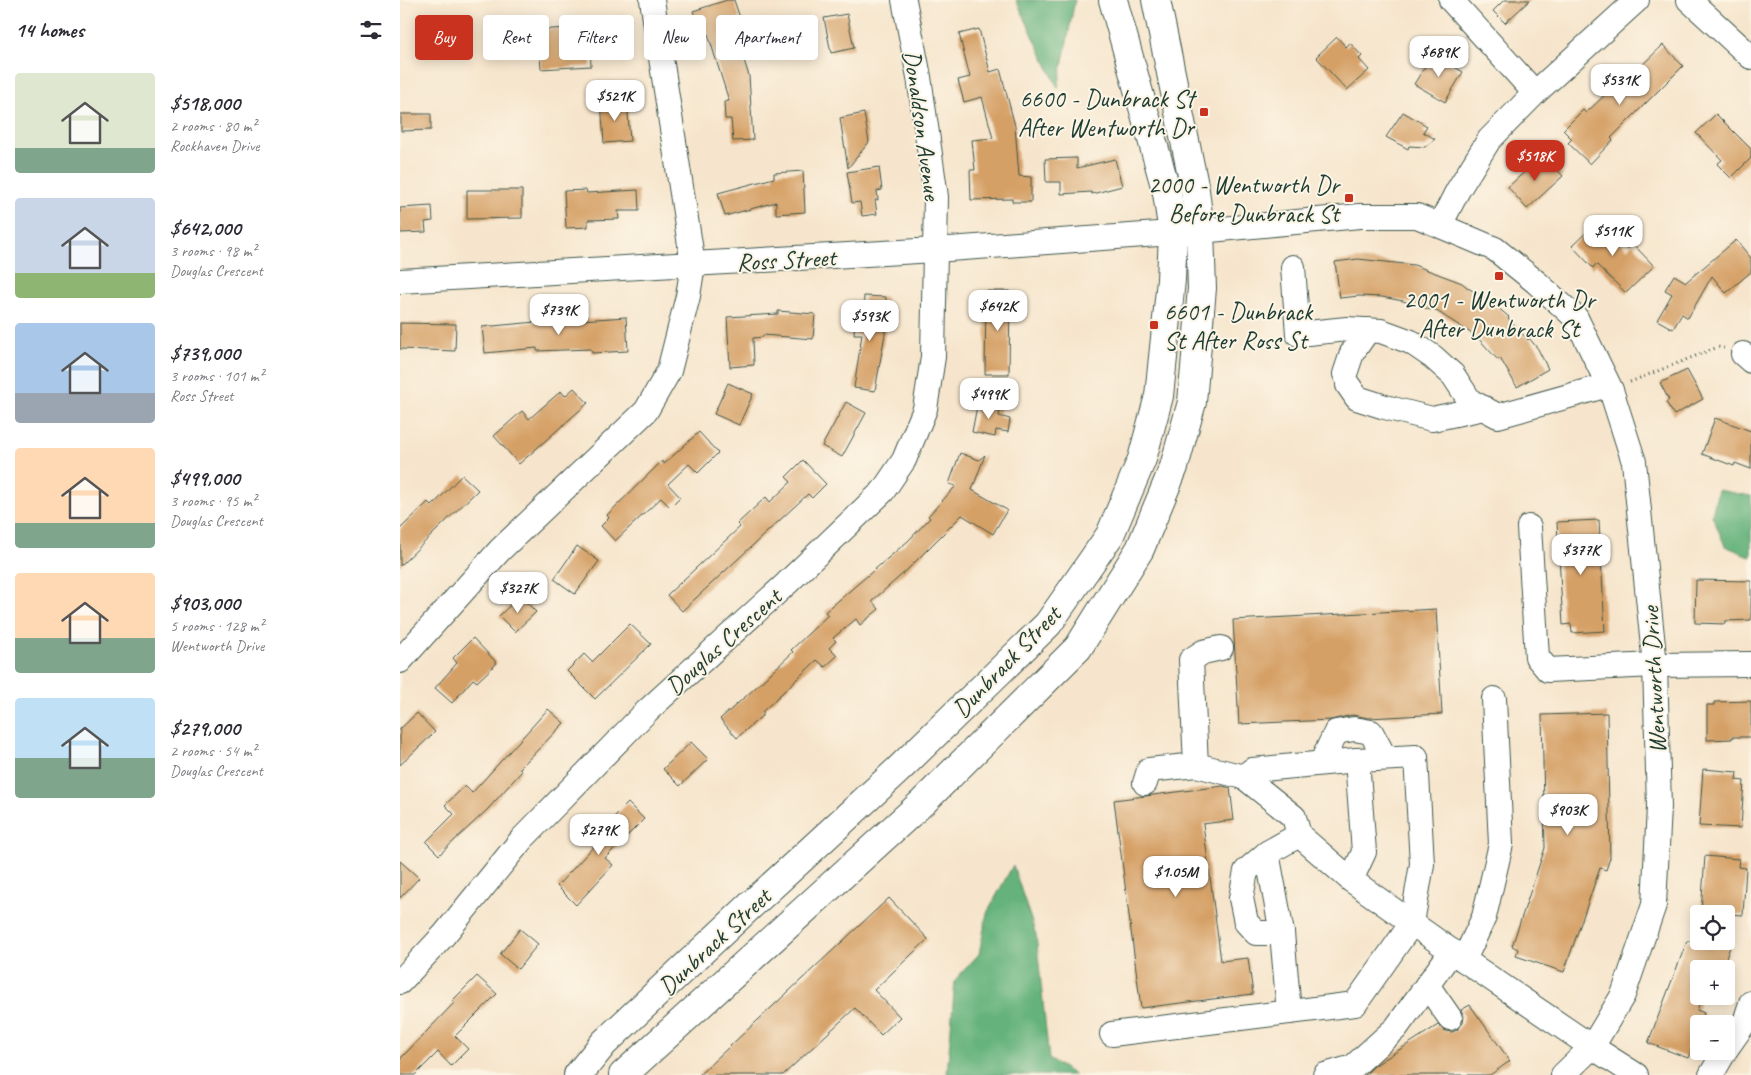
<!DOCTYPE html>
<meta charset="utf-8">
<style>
body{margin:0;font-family:Caveat,sans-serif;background:#f2f2f3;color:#2b2b33;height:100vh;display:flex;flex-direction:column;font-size:19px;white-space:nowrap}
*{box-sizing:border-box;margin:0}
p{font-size:16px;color:#7c7c81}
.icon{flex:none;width:28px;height:28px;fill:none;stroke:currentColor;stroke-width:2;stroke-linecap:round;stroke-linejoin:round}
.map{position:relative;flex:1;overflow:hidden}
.side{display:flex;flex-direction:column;background:#fff;width:400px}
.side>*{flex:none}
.guide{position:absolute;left:15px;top:15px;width:475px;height:45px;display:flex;gap:10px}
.tools{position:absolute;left:1290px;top:905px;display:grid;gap:10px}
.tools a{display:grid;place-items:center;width:45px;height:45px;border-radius:5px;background:#fff;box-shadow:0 2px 12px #0003;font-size:25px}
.price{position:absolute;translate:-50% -42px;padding:0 11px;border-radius:10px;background:#fff;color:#222;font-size:16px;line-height:32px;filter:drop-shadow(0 1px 2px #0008)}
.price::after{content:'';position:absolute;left:50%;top:30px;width:15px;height:11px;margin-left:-8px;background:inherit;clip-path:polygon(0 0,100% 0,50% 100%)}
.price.selected{background:#c8321e;color:#fff}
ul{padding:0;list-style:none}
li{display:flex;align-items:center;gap:15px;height:125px;padding:0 15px}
li span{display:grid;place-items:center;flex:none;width:140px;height:100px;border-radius:5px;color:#555}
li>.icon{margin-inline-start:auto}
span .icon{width:60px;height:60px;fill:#fffc;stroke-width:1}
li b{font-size:21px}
h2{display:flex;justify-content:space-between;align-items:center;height:60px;padding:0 15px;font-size:21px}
.chip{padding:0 18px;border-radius:5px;background:#fff;box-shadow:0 2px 12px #0003;font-size:18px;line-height:45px}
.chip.selected{background:#c8321e;color:#fff}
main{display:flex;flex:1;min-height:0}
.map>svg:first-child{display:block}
.forest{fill:#65b27b;stroke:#427858}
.building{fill:#d5a066}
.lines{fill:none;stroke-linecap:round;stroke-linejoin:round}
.minor-casing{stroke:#3f564b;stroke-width:26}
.major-casing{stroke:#3f564b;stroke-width:30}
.path{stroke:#3f564b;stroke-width:3;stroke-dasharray:1 4;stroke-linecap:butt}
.minor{stroke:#fff;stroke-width:24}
.major{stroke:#fff;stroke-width:28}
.poi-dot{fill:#c8321e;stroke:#fcf5e5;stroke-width:2}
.labels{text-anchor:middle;stroke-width:4;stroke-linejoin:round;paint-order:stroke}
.poi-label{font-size:25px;fill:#1f3d34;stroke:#fcf5e5;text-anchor:end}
.street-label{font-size:25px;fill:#1f3d34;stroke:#fcf5e5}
</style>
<main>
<section class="side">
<h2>14 homes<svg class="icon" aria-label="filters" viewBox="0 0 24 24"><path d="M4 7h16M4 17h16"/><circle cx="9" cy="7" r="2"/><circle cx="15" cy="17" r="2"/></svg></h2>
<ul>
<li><span style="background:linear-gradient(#dfe7d0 75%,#7fa58c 0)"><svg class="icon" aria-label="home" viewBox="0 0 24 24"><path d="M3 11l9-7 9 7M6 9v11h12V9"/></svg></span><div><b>$518,000</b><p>2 rooms · 80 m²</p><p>Rockhaven Drive</p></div></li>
<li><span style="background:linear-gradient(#c9d6e8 75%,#8fb573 0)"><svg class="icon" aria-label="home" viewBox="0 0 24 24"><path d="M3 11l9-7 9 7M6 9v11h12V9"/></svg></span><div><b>$642,000</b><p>3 rooms · 98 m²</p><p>Douglas Crescent</p></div></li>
<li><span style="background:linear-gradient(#a9c7e8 70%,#9aa5b1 0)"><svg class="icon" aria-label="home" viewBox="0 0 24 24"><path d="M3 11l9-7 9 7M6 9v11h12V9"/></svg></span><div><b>$739,000</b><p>3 rooms · 101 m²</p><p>Ross Street</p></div></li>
<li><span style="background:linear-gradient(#ffd9b3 75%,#7fa58c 0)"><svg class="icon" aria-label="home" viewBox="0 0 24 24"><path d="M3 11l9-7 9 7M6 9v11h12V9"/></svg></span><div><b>$499,000</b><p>3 rooms · 95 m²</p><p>Douglas Crescent</p></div></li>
<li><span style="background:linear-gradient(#ffd9b3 65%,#7fa58c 0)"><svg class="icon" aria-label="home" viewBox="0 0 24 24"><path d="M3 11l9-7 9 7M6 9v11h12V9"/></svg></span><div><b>$903,000</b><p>5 rooms · 128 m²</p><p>Wentworth Drive</p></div></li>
<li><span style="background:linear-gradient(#bfe0f5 60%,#7fa58c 0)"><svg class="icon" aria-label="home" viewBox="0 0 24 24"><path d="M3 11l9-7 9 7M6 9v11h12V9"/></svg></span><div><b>$279,000</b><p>2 rooms · 54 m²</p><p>Douglas Crescent</p></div></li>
</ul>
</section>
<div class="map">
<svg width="1351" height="1075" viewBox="0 0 1351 1075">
<rect width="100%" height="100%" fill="#fcf5e5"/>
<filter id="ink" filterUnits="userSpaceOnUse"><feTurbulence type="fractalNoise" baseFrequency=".02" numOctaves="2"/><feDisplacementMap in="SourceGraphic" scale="10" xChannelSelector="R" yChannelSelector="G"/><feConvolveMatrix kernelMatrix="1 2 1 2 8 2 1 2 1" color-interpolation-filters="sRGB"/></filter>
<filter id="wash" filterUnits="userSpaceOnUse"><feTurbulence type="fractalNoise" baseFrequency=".0096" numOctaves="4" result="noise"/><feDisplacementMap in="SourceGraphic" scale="20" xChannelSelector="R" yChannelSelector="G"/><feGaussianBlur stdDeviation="1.12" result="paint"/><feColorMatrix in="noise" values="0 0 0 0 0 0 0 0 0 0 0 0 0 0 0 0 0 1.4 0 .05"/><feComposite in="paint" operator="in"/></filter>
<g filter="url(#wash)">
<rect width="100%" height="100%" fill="#f6e5cc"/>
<g class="forest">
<polygon points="616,0 675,0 658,88"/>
<polygon points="1318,490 1351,496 1351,557 1325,546 1312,515"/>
<polygon points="613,865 636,935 649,1059 675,1075 547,1075 555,980 579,954 587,913"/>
</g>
<g id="blocks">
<g class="building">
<polygon points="327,0 334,0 340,18 333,20 338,34 336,35 349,76 353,140 333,141 331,119 325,119 324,102 329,101 308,34 301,36 293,11"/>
<polygon points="1104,0 1130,0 1105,23 1093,11"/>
<polygon points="447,14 454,48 431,53 424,18"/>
<polygon points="167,28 168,48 190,46 191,66 141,69 138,30"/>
<polygon points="579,29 590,72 600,69 615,126 619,176 631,177 631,202 612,202 612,199 571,200 570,170 575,170 572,140 593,138 582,97 564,102 558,80 570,77 559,34"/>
<polygon points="937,37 946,47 950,43 962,56 959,59 969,70 947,90 916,57"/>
<polygon points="1263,45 1283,66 1211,138 1213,140 1190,164 1168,143 1172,139 1163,130 1183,110 1186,113 1210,90 1213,93"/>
<polygon points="1033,54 1063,72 1045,102 1014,84"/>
<polygon points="227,100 230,141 204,143 201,102"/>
<polygon points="1003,112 1027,126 1023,132 1035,139 1025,147 1009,146 1008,149 986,137"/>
<polygon points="464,113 469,142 448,168 440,118"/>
<polygon points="1,114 31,114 31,130 1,131"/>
<polygon points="1316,114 1351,149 1351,158 1331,178 1317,164 1322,160 1296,133"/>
<polygon points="1143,155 1163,176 1127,209 1108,187"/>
<polygon points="677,158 677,168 715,159 722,186 692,194 691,192 661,194 661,182 646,182 645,159"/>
<polygon points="479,167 482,190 477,191 478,200 475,200 477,214 462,216 460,202 452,203 447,172"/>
<polygon points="403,171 405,212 376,214 376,202 325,216 318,193 374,178 374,173"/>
<polygon points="67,190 122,190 122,218 67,219"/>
<polygon points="186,190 187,193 238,190 239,211 218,211 219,219 188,220 188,227 166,228 164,191"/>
<polygon points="32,206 33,221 25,222 26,232 0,233 0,208"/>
<polygon points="1199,220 1227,249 1233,244 1254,266 1226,293 1196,264 1193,268 1172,246"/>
<polygon points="1336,240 1351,258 1351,272 1326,293 1312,276 1288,318 1282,314 1273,329 1257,320 1272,294 1265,290 1274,275 1286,282"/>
<polygon points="958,259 1014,265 1062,283 1068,288 1091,302 1109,317 1108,318 1128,340 1129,338 1138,349 1148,369 1117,387 1100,358 1098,360 1077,337 1032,308 1031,310 1003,301 982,297 959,296 940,298 935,262"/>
<polygon points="586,291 610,291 609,374 585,374"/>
<polygon points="464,296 486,297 485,334 475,391 454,388 462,334 454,334 455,317 463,318"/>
<polygon points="378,311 415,314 413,339 363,335 363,337 353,338 354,365 330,367 327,317 378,314"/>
<polygon points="166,317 166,321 226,317 228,351 192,353 191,349 137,351 137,348 85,353 82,327 136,322 136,318"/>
<polygon points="0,323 56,324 55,351 0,349"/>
<polygon points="1287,370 1303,399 1274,415 1266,402 1269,400 1260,383"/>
<polygon points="328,383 353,394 339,425 314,414"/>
<polygon points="174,388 188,403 119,464 94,436 122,411 129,419 161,391 165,396"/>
<polygon points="578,401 601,405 599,416 610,419 608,432 596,430 595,437 572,432"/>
<polygon points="446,402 466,413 442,457 422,446"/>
<polygon points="1315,418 1351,431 1351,469 1335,463 1334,466 1302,454"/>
<polygon points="299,432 318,453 298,473 289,464 268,484 280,497 270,507 261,498 215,541 201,526 209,518 207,515 262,461 264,464"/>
<polygon points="560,453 579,460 585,455 572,490 607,510 593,534 562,515 506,571 472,601 479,609 460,625 456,619 433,638 436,641 429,648 437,656 425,667 417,660 362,712 364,714 337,738 320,719 354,689 393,652 391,650 428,615 425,612 508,541 530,518 528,516 556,486 549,484"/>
<polygon points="403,460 426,484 412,498 408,494 282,611 267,595 340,527 337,524 366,497 370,502 391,482 386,477"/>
<polygon points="62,475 78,490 0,566 0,529 28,502 32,506"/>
<polygon points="1199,520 1205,631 1172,633 1171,624 1163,625 1157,522"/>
<polygon points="177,546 199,561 175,594 154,579"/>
<polygon points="1296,580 1351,581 1351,620 1325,621 1325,624 1295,623"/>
<polygon points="120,596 136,612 115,632 99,616"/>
<polygon points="1036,609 1042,714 969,718 952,715 931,720 839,724 833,620"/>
<polygon points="230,624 251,644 195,699 167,671 184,654 192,662"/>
<polygon points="73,638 97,663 77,682 73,679 52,703 35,688 57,663 53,658"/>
<polygon points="1351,701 1351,737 1332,737 1332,739 1307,740 1307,705 1314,705 1314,702"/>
<polygon points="148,709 164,723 119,769 122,771 88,809 39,855 26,842 54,814 45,805 65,786 72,793"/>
<polygon points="17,713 35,732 0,765 0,729"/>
<polygon points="1207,713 1210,858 1206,870 1200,868 1164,972 1116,956 1118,949 1112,946 1145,848 1142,715"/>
<polygon points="291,742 308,759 280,786 263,769"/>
<polygon points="1303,769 1337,772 1336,780 1344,781 1341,828 1299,826"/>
<polygon points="823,786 830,788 834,820 803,824 821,961 848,958 853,994 741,1008 714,800"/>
<polygon points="228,803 244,819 205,858 213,865 176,905 157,886 211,828 207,824"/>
<polygon points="1305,856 1339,859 1338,867 1346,868 1343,915 1301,912"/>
<polygon points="0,861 19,878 0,898"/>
<polygon points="489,898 528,939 474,990 500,1017 481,1035 455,1008 383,1075 299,1075"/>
<polygon points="120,929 138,944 118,969 100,954"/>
<polygon points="1287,941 1315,941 1330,947 1322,969 1299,969 1299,1005 1297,1010 1304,1013 1300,1024 1299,1024 1299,1028 1288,1058 1248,1043"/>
<polygon points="77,976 97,994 55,1036 68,1049 51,1066 38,1052 15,1075 0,1075 0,1059 54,1003 52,1001"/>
<polygon points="1070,1005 1110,1061 1090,1075 965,1075 974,1066 1038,1025 1045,1031 1052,1032 1057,1030 1063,1023 1064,1016 1061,1010"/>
</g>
</g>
</g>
<g filter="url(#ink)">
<use href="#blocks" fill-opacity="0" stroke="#3f564b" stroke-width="1"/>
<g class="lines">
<g class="minor-casing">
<g id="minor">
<polyline points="1051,0 1135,93"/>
<polyline points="1289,0 1351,57"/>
<polyline points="1040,225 1058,190 1089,140 1135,93 1237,0"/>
<polyline points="893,267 898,334 947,329 981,331 1011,342 1033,357 1053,375 1070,401 1098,416 1208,385"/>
<polyline points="0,281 535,250 800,231 960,216 1017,216 1095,249 1136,282 1176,318 1211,390 1234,462 1255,665 1259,807 1254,905 1223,995 1192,1047 1163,1075"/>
<polyline points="1343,354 1351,361"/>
<polyline points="945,374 952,353 968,330"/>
<polyline points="948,385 957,398 985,407 1032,419 1084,408"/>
<polyline points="1129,527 1137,657 1148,670 1255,665 1351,664"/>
<polyline points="0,661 100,550 246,411 269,371 288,296 293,264 252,0"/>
<polyline points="925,763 925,755 936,732 954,729 971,732 985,758"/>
<polyline points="796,765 791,660 803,652 821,648"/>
<polyline points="844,777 894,817 899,835 951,880 1064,960 1192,1047 1236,1075"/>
<polyline points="867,853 846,871 841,898 846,922 856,933 882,933"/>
<polyline points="951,880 964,852 957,760"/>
<polyline points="1064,960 1084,917 1101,844 1094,699"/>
<polyline points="0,982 44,935 122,839 247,711 386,584 483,491 504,460 525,409 533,357 536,197 519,77 504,0"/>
<polyline points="1027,985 1050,1018"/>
<polyline points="889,1012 882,933 867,853 899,835"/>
<polyline points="712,1034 955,1004 1012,923 1022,864 1016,757 957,760 852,770 844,777 796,765 749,770 745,783"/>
<polyline points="1326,1049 1345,1022 1351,1003"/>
<polyline points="925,1075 953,1067 996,1028 1052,951"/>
<polyline points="1311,1075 1325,1051"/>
</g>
</g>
<g class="major-casing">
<g id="major">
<polyline points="178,1075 204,1043 350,906 498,770 648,624 710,535 742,459 759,396 771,280 773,233 767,193 713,0"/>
<polyline points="223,1075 524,801 678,648 740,549 774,467 792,402 802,288 800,231 795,190 756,0"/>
</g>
</g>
<polyline class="path" points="1230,382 1318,347 1324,348"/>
<use href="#minor" class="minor"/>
<use href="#major" class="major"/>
</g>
</g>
<g class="poi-dot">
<rect x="799" y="107" width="10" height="10" rx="2.5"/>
<rect x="944" y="193" width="10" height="10" rx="2.5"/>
<rect x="1094" y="271" width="10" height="10" rx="2.5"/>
<rect x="749" y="320" width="10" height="10" rx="2.5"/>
</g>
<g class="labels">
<g class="poi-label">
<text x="794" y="107">6600 - Dunbrack St<tspan x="794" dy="29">After Wentworth Dr</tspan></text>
<text x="939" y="193">2000 - Wentworth Dr<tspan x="939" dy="29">Before Dunbrack St</tspan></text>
<text x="1099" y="308" text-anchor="middle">2001 - Wentworth Dr<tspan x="1099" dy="29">After Dunbrack St</tspan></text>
<text x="764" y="320" text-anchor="start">6601 - Dunbrack<tspan x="764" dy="29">St After Ross St</tspan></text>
</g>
<g class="street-label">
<text transform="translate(523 125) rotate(82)" y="9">Donaldson Avenue</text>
<text transform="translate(386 259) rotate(-3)" y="9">Ross Street</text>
<text transform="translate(323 641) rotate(-42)" y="9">Douglas Crescent</text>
<text transform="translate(606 661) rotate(-46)" y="9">Dunbrack Street</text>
<text transform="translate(1253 680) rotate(-93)" y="9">Wentworth Drive</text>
<text transform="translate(314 941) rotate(-43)" y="9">Dunbrack Street</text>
</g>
</g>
</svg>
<div class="tools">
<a><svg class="icon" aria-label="locate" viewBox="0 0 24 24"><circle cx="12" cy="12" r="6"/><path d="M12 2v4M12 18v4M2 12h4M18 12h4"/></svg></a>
<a>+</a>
<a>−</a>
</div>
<b class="price" style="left:1039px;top:78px">$689K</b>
<b class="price" style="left:1220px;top:106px">$531K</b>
<b class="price" style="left:215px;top:122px">$521K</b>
<b class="price selected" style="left:1135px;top:182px">$518K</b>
<b class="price" style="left:1213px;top:257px">$511K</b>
<b class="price" style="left:598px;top:332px">$642K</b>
<b class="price" style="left:159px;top:336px">$739K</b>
<b class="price" style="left:470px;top:342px">$593K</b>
<b class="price" style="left:589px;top:420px">$499K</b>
<b class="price" style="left:1181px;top:576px">$377K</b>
<b class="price" style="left:118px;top:614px">$327K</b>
<b class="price" style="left:1168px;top:836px">$903K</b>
<b class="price" style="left:199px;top:856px">$279K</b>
<b class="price" style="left:776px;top:898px">$1.05M</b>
<div class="guide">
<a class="chip selected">Buy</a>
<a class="chip">Rent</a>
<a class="chip">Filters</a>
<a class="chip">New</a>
<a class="chip">Apartment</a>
</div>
</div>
</main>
